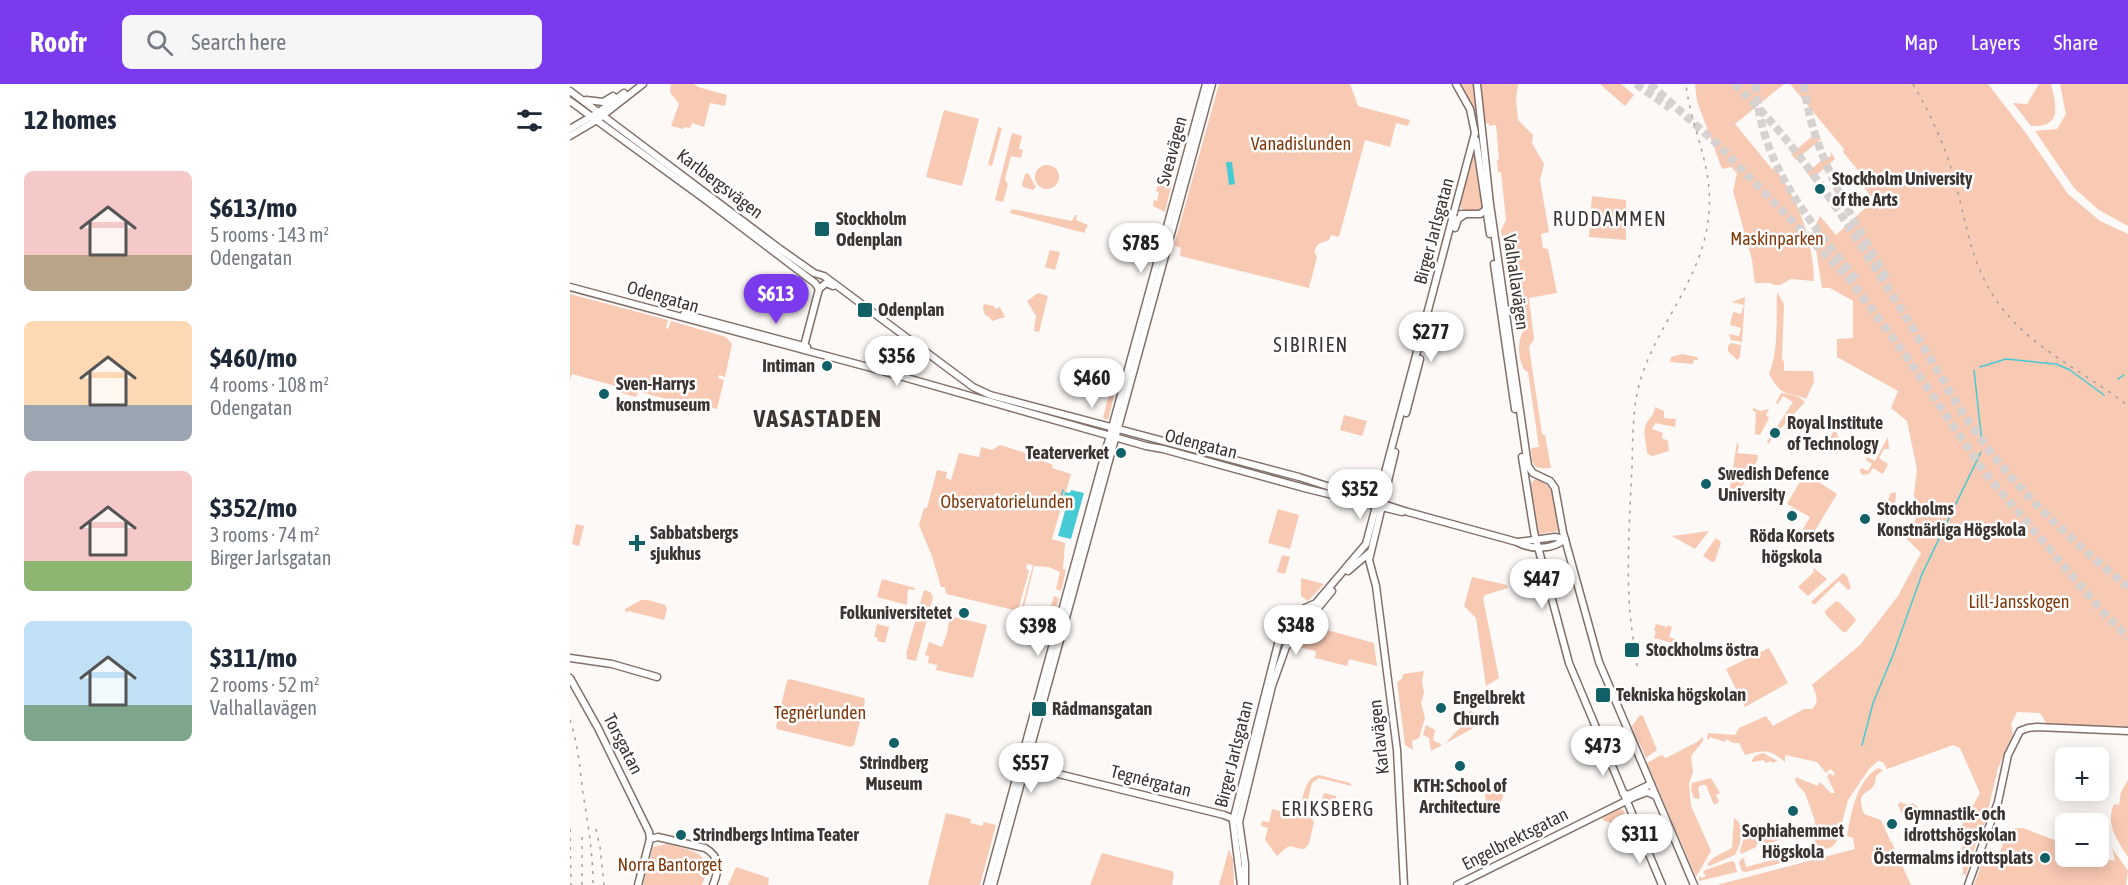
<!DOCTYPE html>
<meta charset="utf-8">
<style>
body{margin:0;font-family:"Asap Condensed",sans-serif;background:#f6f6f7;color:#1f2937;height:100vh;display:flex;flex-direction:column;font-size:22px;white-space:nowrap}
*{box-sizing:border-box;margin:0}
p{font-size:20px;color:#747a83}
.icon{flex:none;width:33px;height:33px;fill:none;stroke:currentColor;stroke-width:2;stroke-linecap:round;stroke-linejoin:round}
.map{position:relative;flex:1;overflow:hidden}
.drawer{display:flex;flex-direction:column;background:#fff;width:570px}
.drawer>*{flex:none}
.fabs{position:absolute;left:1485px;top:663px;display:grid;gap:12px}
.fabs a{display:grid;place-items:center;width:54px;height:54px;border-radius:9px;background:#fff;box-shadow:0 3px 15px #0003;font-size:30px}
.price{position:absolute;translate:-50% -51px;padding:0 14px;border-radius:21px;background:#fff;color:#222;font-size:20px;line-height:39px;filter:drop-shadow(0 2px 3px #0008)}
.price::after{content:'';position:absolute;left:50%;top:36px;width:18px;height:14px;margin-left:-9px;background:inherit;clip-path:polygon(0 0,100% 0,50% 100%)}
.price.selected{background:#7c3aed;color:#fff}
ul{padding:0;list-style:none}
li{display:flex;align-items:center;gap:18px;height:150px;padding:0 24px}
li span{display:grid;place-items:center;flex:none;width:168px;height:120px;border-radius:9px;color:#555}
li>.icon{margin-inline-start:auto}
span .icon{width:72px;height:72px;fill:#fffc;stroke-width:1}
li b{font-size:26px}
h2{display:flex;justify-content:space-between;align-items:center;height:72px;padding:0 24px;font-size:26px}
header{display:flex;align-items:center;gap:36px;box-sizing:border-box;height:84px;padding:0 30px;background:#7c3aed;color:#fff}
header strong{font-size:28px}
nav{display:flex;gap:33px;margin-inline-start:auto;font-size:21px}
.search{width:420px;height:54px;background:#f6f6f7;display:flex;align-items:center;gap:15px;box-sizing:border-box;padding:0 21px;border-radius:9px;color:#747a83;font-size:22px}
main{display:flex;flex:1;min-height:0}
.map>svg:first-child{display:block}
.green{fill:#f8c9b3}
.water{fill:#46cad3}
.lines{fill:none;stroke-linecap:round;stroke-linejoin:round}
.stream{stroke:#46cad3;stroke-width:1.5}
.highway-tunnel{stroke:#d7d2d0;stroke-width:8;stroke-dasharray:8 4;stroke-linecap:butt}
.secondary-casing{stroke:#817069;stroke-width:9}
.secondary{stroke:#fff;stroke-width:6}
.rail{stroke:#a6a09e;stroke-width:1.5;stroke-dasharray:3 6;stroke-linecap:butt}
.poi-dot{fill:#116167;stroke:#fff;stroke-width:2}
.labels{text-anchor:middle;stroke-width:5;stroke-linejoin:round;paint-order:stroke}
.park-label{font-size:18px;fill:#83390c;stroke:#fff}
.street-label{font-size:18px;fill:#3d3532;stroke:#fff}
.poi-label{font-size:18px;font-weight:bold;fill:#3d3532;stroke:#fff;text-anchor:start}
.neighbourhood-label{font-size:20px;letter-spacing:1.5px;fill:#3d3532;stroke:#fff}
.district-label{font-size:24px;font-weight:bold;letter-spacing:1.5px;fill:#3d3532;stroke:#fff}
</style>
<header>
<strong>Roofr</strong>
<div class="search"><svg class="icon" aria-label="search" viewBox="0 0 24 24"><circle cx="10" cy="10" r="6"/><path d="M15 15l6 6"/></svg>Search here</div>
<nav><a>Map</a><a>Layers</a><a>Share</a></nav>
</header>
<main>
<section class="drawer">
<h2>12 homes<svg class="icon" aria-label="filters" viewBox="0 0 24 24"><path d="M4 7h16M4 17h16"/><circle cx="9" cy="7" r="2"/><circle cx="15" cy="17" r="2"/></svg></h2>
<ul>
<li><span style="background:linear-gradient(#f6c9c9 70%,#b9a48a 0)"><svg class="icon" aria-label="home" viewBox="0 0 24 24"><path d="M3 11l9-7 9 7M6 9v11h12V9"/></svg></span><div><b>$613/mo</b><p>5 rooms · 143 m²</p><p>Odengatan</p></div></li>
<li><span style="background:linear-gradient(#ffd9b3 70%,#9aa5b1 0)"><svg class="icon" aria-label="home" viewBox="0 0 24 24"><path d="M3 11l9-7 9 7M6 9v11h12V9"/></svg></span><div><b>$460/mo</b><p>4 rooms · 108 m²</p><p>Odengatan</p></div></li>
<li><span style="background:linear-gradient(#f6c9c9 75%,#8fb573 0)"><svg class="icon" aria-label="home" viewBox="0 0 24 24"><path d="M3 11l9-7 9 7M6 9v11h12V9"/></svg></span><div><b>$352/mo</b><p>3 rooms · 74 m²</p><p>Birger Jarlsgatan</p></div></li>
<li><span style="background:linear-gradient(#bfe0f5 70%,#7fa58c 0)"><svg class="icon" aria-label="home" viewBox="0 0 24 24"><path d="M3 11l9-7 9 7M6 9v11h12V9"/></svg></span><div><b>$311/mo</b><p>2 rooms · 52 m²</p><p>Valhallavägen</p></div></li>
</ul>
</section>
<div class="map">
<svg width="1558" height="801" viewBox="0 0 1558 801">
<rect width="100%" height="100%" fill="#fdf9f7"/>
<g class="green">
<polygon points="101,0 124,0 128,3 157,11 155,22 140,19 134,43 122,39 120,44 114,43 113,45 101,42 109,20 100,8"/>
<polygon points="649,0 780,0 788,22 840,36 838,42 826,39 820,63 795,56 769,153 761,151 759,156 748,160 744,167 747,173 739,204 610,172 611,164 604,161"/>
<polygon points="890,0 903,0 907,40 899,18"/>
<path d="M910,0H948L946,15L948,36L963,51L962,59L974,80L970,96L979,148L971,150L973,164L978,165L987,209L959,214L964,255L959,263L972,350L975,351L981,384C963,386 962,381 961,364L969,363L958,288L954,286C948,273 947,259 953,247L942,163L933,158L931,146L936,136L931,88H928L927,76L929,75L926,41L919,42V39L913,40Z"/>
<polygon points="1030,0 1051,0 1064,11 1055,22"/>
<path d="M1125,0H1214L1165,40L1202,85L1205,84C1229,116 1243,157 1244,197L1221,195L1210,201H1204L1200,199H1185L1182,176L1163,107L1167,89L1161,83L1152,85L1127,17Z"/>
<path d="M1220,0H1418L1455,48L1498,110L1530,137L1558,150V643L1477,640L1470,629L1447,628L1441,640L1443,650L1428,684L1415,739L1407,756L1396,791L1393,790L1392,752L1389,746L1410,709L1390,664L1383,661L1317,685L1313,678L1308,677L1299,685L1278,716L1267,757L1262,763L1248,767L1244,752L1245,737L1235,709L1226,699L1225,693L1248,702L1250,698L1261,709H1265L1257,692L1260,689L1263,692L1265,689L1260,685L1256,689L1247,678L1215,671V678C1201,665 1192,666 1175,671L1169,659H1163L1156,655L1155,658L1140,653L1139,656L1137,655L1138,649L1165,651L1169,644L1196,632L1203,642L1234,625H1242C1250,617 1246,610 1242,601L1290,561L1328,512L1351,469L1336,454L1349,428L1344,411L1347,385L1337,337L1321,324L1328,307L1267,273V255L1283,254V217L1260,204H1252L1243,146L1250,132L1266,151L1304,116L1291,100L1296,96L1273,68L1274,65Z"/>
<path d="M1469,0H1481C1486,22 1493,43 1461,42L1443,19L1457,20Z"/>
<polygon points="1490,0 1558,0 1558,142 1529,126 1504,104 1465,47 1487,45 1496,30"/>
<polygon points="374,26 409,35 392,102 356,93"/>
<polygon points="428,43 432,44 422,82 418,81"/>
<polygon points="442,49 452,52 449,65 453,66 451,74 441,72 435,95 438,101 433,118 425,116"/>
<polygon points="1245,50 1251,55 1226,76 1221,70"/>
<polygon points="904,66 913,126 903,129 892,125 889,121"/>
<polygon points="1261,68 1265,75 1242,95 1237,89 1253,75 1261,72"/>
<circle cx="477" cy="93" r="12"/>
<polygon points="458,89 466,103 463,106 453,103 452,100 455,90"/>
<polygon points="588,101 601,103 595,128 583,122 584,116 587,117 589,108 586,107"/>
<polygon points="1022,112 1056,116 1056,156 1019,153"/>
<polygon points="442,125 502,137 505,131 507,131 506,136 518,141 514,149 440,129"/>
<polygon points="480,166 490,168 485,186 475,183"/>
<path d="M1207,208L1214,220L1212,275L1214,278V287H1243L1244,298L1236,315C1229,310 1224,312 1216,309C1208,306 1203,297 1199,290C1209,267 1206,232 1207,208Z"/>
<polygon points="468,209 478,212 469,248 464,247 466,232 457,217"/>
<polygon points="0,210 98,236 96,244 98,245 101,237 156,253 162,260 155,293 149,291 148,294 154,296 147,325 126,320 125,323 74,309 68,308 66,313 52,309 53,304 2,290 0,296"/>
<polygon points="1175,213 1172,258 1161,256 1159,250 1169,252 1171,244 1160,241 1163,228 1171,230 1174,221 1162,218"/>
<polygon points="414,220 424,222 426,225 430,223 435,233 422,237 419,233 415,231 413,225"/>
<polygon points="1161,259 1171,261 1170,273 1167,276 1158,267 1158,262"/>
<polygon points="1112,270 1127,273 1128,276 1124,276 1123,280 1100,278 1101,273"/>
<polygon points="541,303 546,304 538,336 533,334"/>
<polygon points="1211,309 1228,312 1235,318 1201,355 1199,360 1197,358 1223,318 1213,312 1208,320 1206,319"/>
<path d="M1085,323L1094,327V334L1106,335L1105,343L1085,339L1082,345L1093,349L1092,354L1098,357L1099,367L1082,372L1077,369C1077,361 1072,347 1076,340C1080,333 1084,331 1085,323Z"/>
<polygon points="1183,324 1190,327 1199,325 1196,331 1199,334 1190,351 1185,350 1186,328 1183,327"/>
<polygon points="774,331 797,337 792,352 770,346"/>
<polygon points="1264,347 1267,349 1270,365 1267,370 1255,362"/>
<polygon points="1318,353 1319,365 1314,365 1309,374 1318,380 1313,390 1303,384 1299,390 1292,391 1290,387 1291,384 1298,387 1302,380 1296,376 1297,373 1305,377"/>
<polygon points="1167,358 1169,363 1167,369 1188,371 1187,377 1166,413 1159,410"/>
<polygon points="430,361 468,373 468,375 483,381 482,384 501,390 482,455 495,459 493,485 496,486 491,507 486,505 490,488 479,483 464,482 454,523 467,527 463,531 451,527 463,481 457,480 456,484 459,487 448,527 376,510 375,503 371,503 362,472 349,441 354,424 357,424 367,386 377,388 376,394 381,396 389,369 409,373 411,363 422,366"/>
<polygon points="1235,389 1267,410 1238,458 1229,452 1240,433 1217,420"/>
<path d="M965,395C988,400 986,427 989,447L969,450L960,400Z"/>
<polygon points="1325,408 1326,410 1324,433 1312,426 1320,412 1319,410"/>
<polygon points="708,425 729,431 720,465 698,459"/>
<polygon points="6,440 14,442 9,462 2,460"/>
<polygon points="1139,447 1125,465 1102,452"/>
<polygon points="1146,454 1151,458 1145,477 1142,478 1133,472"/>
<polygon points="712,471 720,473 715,490 707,488"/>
<polygon points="1244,484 1257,495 1238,512 1228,503 1244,488 1243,486"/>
<polygon points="1273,489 1277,492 1281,504 1278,506 1269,497 1244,521 1241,518"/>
<polygon points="902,493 937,501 938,504 915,511 913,514 929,594 916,602 906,534 894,522"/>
<polygon points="731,494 754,500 738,517 731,512"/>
<polygon points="312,495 345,504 344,506 338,505 337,521 307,513"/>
<polygon points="354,506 360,508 363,513 346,577 337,575 337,571 336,570"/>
<polygon points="484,512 489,514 483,536 473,533 471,528 479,530"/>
<polygon points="71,516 78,516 95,521 97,525 94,536 58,527 56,529 55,525"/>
<polygon points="1266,517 1269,518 1286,535 1284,539 1276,548 1273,548 1256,531 1255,527"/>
<polygon points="380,532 417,541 403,594 366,586 367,581 358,579 359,572 355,571 359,558 372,563 377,549"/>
<polygon points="307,540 319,543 315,559 307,557 308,554 304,553"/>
<polygon points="1086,540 1097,543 1098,541 1102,543 1099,553 1105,555 1103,559 1084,554 1086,547 1084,547"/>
<polygon points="743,542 804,559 807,582 779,575 777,582 745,574 746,567 728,563"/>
<polygon points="1199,564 1218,599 1175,623 1156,585"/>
<polygon points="854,587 852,597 854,609 851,619 855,634 849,654 842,657 843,666 835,661 827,598 832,595 833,590"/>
<polygon points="220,595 294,614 295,617 284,661 281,663 207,645 206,642 217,597"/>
<path d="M901,627L905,629L907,642L876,659C885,647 896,642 899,628Z"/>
<polygon points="1070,631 1073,632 1087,666 1076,674 1062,642"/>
<polygon points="856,641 865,646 863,656 872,661 861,667 859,654 853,651"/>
<polygon points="1133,653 1133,657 1121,672 1123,688 1119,700 1121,722 1141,767 1126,793 1077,679 1091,671 1096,674 1127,658"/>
<polygon points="1193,669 1208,677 1202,679 1201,677 1195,679 1194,676 1182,678 1182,676 1185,672"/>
<path d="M1308,684L1313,686L1306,692C1305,715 1283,701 1294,730L1311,736L1320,756L1318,758L1321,757L1341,801H1147L1285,765L1283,754L1277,752C1281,730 1286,697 1308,684Z"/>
<path d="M749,691L780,699L782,702L749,694L742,699L736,723L744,738L739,760L734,765C717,763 722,758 707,772L695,756L698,744L691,742L692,737L699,738L702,725L713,728L731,722C734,710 735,694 749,691Z"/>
<polygon points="1141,694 1150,709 1146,711 1149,718 1144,721 1136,701 1131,701 1128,704 1130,715 1124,714 1121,706 1122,699"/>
<path d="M1558,696V773C1547,756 1535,740 1544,720L1549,721L1551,708Z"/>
<circle cx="924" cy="712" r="9"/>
<polygon points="754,709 766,712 767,730 765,733 760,731 761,724 759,722 750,722"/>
<polygon points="1330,718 1338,721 1343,719 1348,723 1337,728 1338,722 1336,727 1332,730 1328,721"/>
<polygon points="1050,725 1053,726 1059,741 1058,743 1034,737 1032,734"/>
<polygon points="376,729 401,735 400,739 412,742 414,738 426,741 410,801 358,801"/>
<path d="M1164,734C1176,741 1171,760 1165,771L1139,782L1137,780L1143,774L1162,764Z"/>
<polygon points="1188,740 1190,745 1186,763 1171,770 1170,767 1175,750 1182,747 1181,744"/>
<polygon points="1195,741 1199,747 1218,741 1222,742 1220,745 1211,750 1209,756 1192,762 1192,750"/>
<polygon points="1453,744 1495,760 1496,772 1528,773 1545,777 1542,764 1558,787 1556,801 1404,801 1412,779 1416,777 1417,773 1414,770 1415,766 1429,771 1438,745"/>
<path d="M97,760C122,767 147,768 132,801H73L83,763Z"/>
<polygon points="659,765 663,776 664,801 649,801"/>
<polygon points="1237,767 1238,771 1235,773 1176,788 1172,787 1169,779 1171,775 1177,773 1174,775 1176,783"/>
<polygon points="532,769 602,787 604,790 602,801 520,801"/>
<polygon points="1162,777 1165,779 1167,788 1129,797 1129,792 1132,794 1136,792 1133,788 1135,786"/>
<polygon points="166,783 199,794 198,801 158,801"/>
</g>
<g class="water">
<polygon points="656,78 662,78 665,100 659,101"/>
<polygon points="501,406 514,409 501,455 488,452 499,413 494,411 495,408 500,409"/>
</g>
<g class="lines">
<g class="stream">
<polyline points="1486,280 1500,286 1534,311"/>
<polyline points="1410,283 1436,275 1485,280"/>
<polyline points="1404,286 1412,359"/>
<polyline points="1548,295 1554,291"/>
<polyline points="477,415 485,413 491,414 493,406"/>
<polyline points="232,629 235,626 240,629"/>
<polyline points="223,635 227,632"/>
<polyline points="1292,661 1303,619 1323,571 1352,490 1411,368"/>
</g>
<g class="highway-tunnel">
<polyline points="1066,0 1100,24"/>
<polyline points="1080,0 1146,59 1281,197 1336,272 1415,389 1532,527 1558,553"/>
<path d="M1164,0C1235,65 1288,157 1339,238C1362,276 1382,315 1408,351C1450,410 1503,458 1558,503"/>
<path d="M1186,0C1190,83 1240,136 1288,198"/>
<path d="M1234,0C1242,71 1283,134 1317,195"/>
</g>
<g class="secondary-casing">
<g id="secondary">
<polyline points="907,0 920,120 958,382 963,389 980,397 985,404 993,448 1029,578 1124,801"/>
<path d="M0,7L210,165L244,189L254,192L403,303L420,311L729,393L838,428L947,458C961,466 983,466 995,455"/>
<polyline points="16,16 33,18 43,12"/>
<polyline points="0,17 136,116 245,199 249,205"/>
<polyline points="0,45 29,28 54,9"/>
<polyline points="0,52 27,36 73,0"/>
<polyline points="906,56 920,150"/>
<polyline points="891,130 910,130 917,125"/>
<polyline points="885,144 888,135 894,131"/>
<polyline points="924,180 945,325"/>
<polyline points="0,203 298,283 576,362 593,365 738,405 832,428"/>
<polyline points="114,230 237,263 235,266"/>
<polyline points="235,265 234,262 249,205 256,199 263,202"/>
<polyline points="836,329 850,275"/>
<polyline points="825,368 799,476 806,502 827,666 834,801"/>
<polyline points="952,373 964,448 999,579 1092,801"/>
<polyline points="948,458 985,453 995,455"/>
<polyline points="778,487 799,469"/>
<polyline points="0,574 42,580 87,593"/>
<polyline points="0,594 28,644 79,748 80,755 68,801"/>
<polyline points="456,682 654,731 666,736"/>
<polyline points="1053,709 1058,711 1081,700"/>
<path d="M80,755L88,753L135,764C151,773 149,786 143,801"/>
<polyline points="417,801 636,0"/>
<polyline points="423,801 642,0"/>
<polyline points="671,801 663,737 714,536 719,531 746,519 796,460 905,49 900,25 886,0"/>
<polyline points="675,801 675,780 669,738 702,602 716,563 762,507"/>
<polyline points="887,801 1064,713 1077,708 1086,712"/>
<polyline points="1398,801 1428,718 1438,671 1450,647 1458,644 1467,643 1558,647"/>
</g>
</g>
<use href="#secondary" class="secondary"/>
<g class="rail">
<path d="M1343,0C1361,31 1375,62 1385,97C1397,142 1402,186 1432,224C1465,267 1517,289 1558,322"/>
<path d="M1067,582C1064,560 1060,537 1059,514C1057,471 1060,426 1062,382C1063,351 1062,318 1073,288C1093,233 1134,190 1139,129C1143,80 1121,46 1116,0"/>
<path d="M0,636C8,660 10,685 13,709C18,740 23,770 23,801"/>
<polyline points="0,745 1,801"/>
<polyline points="26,745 30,763 34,801"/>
<polyline points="12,753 12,801"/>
</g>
</g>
<g class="poi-dot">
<circle cx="1250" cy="105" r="6"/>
<rect x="244" y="137" width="16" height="16" rx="3"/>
<rect x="287" y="218" width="16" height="16" rx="3"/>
<circle cx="257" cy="282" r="6"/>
<circle cx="34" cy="310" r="6"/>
<circle cx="1205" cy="349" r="6"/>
<circle cx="551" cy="369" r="6"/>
<circle cx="1136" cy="400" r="6"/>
<circle cx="1222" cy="432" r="6"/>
<circle cx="1295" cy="435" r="6"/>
<path d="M64 450h6v6h6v6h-6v6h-6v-6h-6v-6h6z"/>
<circle cx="394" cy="529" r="6"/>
<rect x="1054" y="558" width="16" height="16" rx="3"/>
<rect x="1025" y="603" width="16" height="16" rx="3"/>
<circle cx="871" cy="624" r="6"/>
<rect x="461" y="617" width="16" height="16" rx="3"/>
<circle cx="324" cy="659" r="6"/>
<circle cx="890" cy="682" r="6"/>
<circle cx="1223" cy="727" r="6"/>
<circle cx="1322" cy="740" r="6"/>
<circle cx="111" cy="751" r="6"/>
<circle cx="1475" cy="774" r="6"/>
</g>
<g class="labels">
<g class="park-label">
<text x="731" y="66">Vanadislunden</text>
<text x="1207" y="161">Maskinparken</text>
<text x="437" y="424">Observatorielunden</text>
<text x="1449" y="524">Lill-Jansskogen</text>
<text x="250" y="635">Tegnérlunden</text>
<text x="100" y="787">Norra Bantorget</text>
</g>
<g class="street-label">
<text transform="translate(602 67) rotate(-75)" y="6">Sveavägen</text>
<text transform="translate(150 100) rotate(37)" y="6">Karlbergsvägen</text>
<text transform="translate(864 147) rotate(-75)" y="6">Birger Jarlsgatan</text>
<text transform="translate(946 198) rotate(82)" y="6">Valhallavägen</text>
<text transform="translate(93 213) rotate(16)" y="6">Odengatan</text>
<text transform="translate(631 360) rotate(14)" y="6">Odengatan</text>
<text transform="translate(809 653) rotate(-96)" y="6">Karlavägen</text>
<text transform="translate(53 660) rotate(63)" y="6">Torsgatan</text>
<text transform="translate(664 670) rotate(-76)" y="6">Birger Jarlsgatan</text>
<text transform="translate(581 697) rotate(14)" y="6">Tegnérgatan</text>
<text transform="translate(945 755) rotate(-27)" y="6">Engelbrektsgatan</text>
</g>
<g class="poi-label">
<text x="1262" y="101">Stockholm University<tspan x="1262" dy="21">of the Arts</tspan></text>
<text x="266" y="141">Stockholm<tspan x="266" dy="21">Odenplan</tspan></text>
<text x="308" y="232">Odenplan</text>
<text x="245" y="288" text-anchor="end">Intiman</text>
<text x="46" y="306">Sven-Harrys<tspan x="46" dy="21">konstmuseum</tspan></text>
<text x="1217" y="345">Royal Institute<tspan x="1217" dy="21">of Technology</tspan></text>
<text x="539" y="375" text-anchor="end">Teaterverket</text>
<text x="1148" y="396">Swedish Defence<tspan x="1148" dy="21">University</tspan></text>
<text x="1307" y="431">Stockholms<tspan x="1307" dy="21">Konstnärliga Högskola</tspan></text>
<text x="80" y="455">Sabbatsbergs<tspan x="80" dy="21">sjukhus</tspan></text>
<text x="1222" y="458" text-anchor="middle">Röda Korsets<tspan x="1222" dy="21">högskola</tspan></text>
<text x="382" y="535" text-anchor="end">Folkuniversitetet</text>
<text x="1076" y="572">Stockholms östra</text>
<text x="1046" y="617">Tekniska högskolan</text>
<text x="883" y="620">Engelbrekt<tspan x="883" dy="21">Church</tspan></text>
<text x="482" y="631">Rådmansgatan</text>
<text x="324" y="685" text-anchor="middle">Strindberg<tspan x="324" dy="21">Museum</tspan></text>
<text x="890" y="708" text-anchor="middle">KTH: School of<tspan x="890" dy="21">Architecture</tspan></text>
<text x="1334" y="736">Gymnastik- och<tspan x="1334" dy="21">idrottshögskolan</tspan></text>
<text x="1223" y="753" text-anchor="middle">Sophiahemmet<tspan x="1223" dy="21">Högskola</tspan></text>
<text x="123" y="757">Strindbergs Intima Teater</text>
<text x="1463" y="780" text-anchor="end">Östermalms idrottsplats</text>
</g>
<g class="neighbourhood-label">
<text x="1040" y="142">RUDDAMMEN</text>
<text x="741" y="268">SIBIRIEN</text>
<text x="758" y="732">ERIKSBERG</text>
</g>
<g class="district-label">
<text x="248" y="343">VASASTADEN</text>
</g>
</g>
</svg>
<div class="fabs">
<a>+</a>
<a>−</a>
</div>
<b class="price" style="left:571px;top:190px">$785</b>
<b class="price selected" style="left:206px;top:241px">$613</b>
<b class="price" style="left:861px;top:279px">$277</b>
<b class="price" style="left:327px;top:303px">$356</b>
<b class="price" style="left:522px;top:325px">$460</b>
<b class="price" style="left:790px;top:436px">$352</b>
<b class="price" style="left:972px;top:526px">$447</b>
<b class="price" style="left:726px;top:572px">$348</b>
<b class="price" style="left:468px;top:573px">$398</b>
<b class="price" style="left:1033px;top:693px">$473</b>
<b class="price" style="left:461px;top:710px">$557</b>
<b class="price" style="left:1070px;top:781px">$311</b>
</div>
</main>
